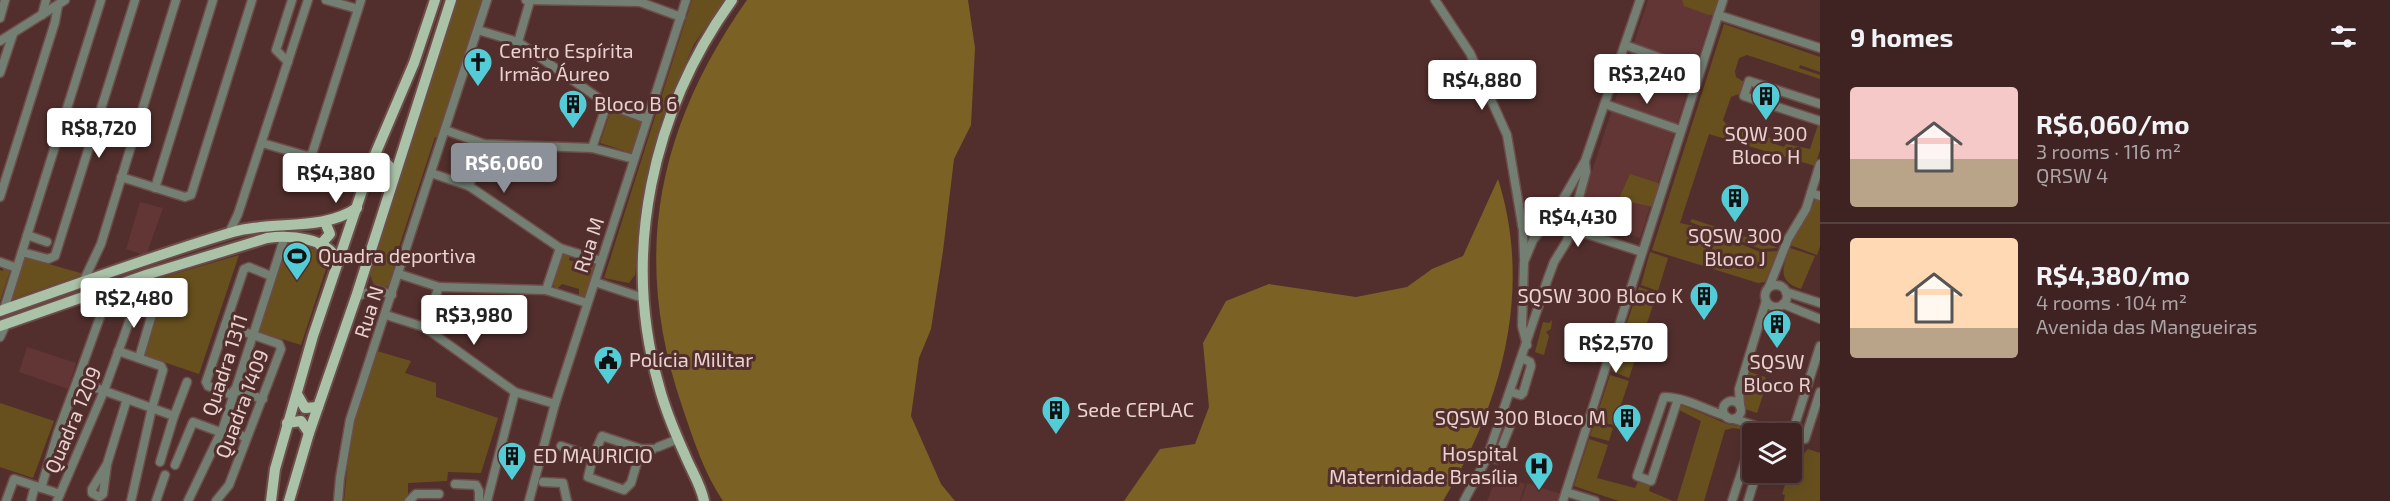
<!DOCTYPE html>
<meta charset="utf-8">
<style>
body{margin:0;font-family:"Exo 2",sans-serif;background:#452b2a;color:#f1f3f6;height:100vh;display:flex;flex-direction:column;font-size:22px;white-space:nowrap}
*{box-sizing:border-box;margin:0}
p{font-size:20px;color:#ada4a5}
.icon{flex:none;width:33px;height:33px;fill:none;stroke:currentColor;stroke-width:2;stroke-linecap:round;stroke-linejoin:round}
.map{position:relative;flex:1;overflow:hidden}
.details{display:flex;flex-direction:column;background:#3e2322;width:570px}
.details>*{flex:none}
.tools{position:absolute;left:1742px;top:423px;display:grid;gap:12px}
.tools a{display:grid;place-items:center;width:60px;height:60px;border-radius:6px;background:#3e2322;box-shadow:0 6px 24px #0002,0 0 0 2px #574040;font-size:30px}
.price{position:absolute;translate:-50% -51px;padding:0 14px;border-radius:6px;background:#fff;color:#222;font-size:20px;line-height:39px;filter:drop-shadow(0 2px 3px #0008)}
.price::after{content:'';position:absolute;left:50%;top:36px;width:18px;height:14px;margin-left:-9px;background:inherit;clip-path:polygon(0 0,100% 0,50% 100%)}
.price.active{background:#8c9099;color:#fff}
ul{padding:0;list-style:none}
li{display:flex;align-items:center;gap:18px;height:150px;padding:0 30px}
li+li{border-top:2px solid #574040}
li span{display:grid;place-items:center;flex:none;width:168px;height:120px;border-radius:6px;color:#555}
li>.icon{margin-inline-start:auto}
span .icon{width:72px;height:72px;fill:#fffc;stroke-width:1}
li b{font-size:26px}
h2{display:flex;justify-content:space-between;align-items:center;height:72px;padding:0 30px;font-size:26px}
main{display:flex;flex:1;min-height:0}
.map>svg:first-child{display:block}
.built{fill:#613634}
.green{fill:#68501e}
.forest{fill:#7c6125}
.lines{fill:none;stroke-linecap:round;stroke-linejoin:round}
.minor-casing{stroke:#6d4c4a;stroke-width:11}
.major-casing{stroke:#6d4c4a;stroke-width:14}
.minor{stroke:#737f72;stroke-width:8}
.major{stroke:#aac2a8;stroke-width:10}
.labels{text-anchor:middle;stroke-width:6;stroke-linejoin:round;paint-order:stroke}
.poi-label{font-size:20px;fill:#e9d2d0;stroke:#522f2d;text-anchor:start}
.street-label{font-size:20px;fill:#e9d2d0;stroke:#522f2d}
</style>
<main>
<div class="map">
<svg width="1820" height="501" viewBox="0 0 1820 501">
<rect width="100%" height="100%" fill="#522f2d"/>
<g class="built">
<polygon points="1648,0 1717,0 1640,238 1577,217"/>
<polygon points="140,202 163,208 146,256 126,249"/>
<polygon points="27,347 76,363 68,389 19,372"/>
<polygon points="1498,473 1525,484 1520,501 1487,501"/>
<polygon points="1527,483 1561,494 1559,501 1521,501"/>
</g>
<g class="green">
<polygon points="455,0 484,0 439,138 435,137 395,259 399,261 390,286 383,287 373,283 369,271"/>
<polygon points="692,0 725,0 694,44 662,118 648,171 635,275 629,283 604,278"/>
<polygon points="1682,0 1720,0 1715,14 1709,15 1684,6"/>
<polygon points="1724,24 1820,57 1820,72 1800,65 1799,68 1820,75 1820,79 1747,55 1739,58 1735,71 1736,77 1744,82 1741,93 1731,97 1723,120 1726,124 1773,139 1772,143 1784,147 1786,144 1810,149 1818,125 1820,125 1820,150 1815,166 1709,134 1680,223 1702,228 1760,252 1779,251 1765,282 1758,283 1652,250"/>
<polygon points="611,110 642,122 631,153 600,143"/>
<polygon points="1630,174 1658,183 1659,187 1653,207 1622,200 1620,196"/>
<polygon points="1816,198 1820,200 1820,246 1817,255 1790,245"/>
<polygon points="1692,219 1770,245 1778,248 1761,249 1690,222"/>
<polygon points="286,240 325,253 329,260 301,345 256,331"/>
<path d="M1790,248L1815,256L1801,289C1776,281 1783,267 1790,248Z"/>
<polygon points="1650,252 1668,258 1658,291 1641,285"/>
<polygon points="564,253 570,255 569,260 587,266 590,261 595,264 585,296 579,296 579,289 562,284 557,289 553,285 561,256"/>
<polygon points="239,255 199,374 143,355 159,301 143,294 147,282"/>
<polygon points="24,257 84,274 13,299 11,297"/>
<polygon points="3,266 11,268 0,301 0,270 3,271"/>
<polygon points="1639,287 1657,293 1629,378 1611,371"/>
<polygon points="1552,320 1551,329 1546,332 1549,336 1544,355 1535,352 1543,322 1549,323"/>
<polygon points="1606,331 1609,332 1608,337 1604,339 1596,363 1588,362 1596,347 1596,336 1603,338"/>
<polygon points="377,351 411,361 405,373 436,383 436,397 498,418 481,473 448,472 447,481 408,483 408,501 344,501 352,422"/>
<path d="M1750,372L1765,377L1767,383L1757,413L1745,409C1741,394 1744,386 1750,372Z"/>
<polygon points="1610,375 1629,381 1614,425 1595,421"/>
<polygon points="0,403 54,421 33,478 0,467"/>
<polygon points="1682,405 1727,424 1751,428 1750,431 1733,428 1725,430 1704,501 1677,501 1701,421 1679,410"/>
<polygon points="1594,423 1613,428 1609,441 1590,436"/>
<polygon points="1589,439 1608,445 1597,478 1635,488 1638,482 1650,486 1649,491 1673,501 1619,501 1574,486"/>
<polygon points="1808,449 1820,453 1820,501 1784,501 1785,495 1782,494 1785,485 1790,485 1793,466"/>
</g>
<g class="forest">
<path d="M747,0H968L975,48L971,125L954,159L943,251L931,329L919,358L911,416L941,484L955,501H723C704,473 694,441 683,409C631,259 656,129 747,0Z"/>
<path d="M1498,179C1533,290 1502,404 1443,501H1124L1160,449L1195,444L1209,407L1203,343L1226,301L1269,284L1356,297L1407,287L1432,269L1463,256Z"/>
</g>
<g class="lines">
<g class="minor-casing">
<g id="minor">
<polyline points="326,0 358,9"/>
<polyline points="526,0 640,2 681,17"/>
<polyline points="1435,0 1470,53 1507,135 1523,230 1524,258"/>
<polyline points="42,15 46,0"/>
<polyline points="1718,15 1820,48"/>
<polyline points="0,18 5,0"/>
<polyline points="478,30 518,42 607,104 647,119"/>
<polyline points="0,41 65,0"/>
<polyline points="518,42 530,1"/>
<polyline points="1625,45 1699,72"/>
<polyline points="288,62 276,50 292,0"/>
<polyline points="0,73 13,34"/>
<polyline points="1605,104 1680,130"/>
<polyline points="1820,104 1749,81 1744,96 1820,121"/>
<polyline points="445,130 484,144 592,148 634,159"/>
<polyline points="262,143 307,156 312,154 361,0"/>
<polyline points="592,148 607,104"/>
<polyline points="431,173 469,186 560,248 601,261"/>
<polyline points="121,177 185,197 191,195 252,0"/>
<polyline points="469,186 484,144"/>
<polyline points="155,188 213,0"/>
<polyline points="1811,193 1820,196"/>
<polyline points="0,197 55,22 58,5"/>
<polyline points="1522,225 1533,226 1548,222"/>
<polyline points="1571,229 1642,252"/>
<polyline points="229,233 238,214 308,0"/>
<polyline points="27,235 47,242"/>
<polyline points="22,252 48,259 55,256 135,0"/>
<polyline points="0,262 17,268"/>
<polyline points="399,274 439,287 424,327"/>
<polyline points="84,280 101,244 176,0"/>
<polyline points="595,282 643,298"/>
<circle cx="1776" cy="296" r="11"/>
<polyline points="439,287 546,290 587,303"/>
<polyline points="1769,287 1788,239 1806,209 1820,164"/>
<polyline points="546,290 560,248"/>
<polyline points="1786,292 1820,303"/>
<polyline points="138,295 155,304 139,358"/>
<polyline points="356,297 375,289 392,295"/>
<polyline points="1783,304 1820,319"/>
<polyline points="104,306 77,381 174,416 160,462"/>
<polyline points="4,309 101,0"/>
<polyline points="386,315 424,327 515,392 555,404"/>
<polyline points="0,337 6,324"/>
<polyline points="1527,345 1522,326 1524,262 1533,240 1555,213 1585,161 1640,0"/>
<polyline points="118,351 161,366 163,370 152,408 131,501"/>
<polyline points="234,390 263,399"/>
<polyline points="1511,392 1521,395 1523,393 1531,366 1530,362 1522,358"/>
<polyline points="232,395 208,386 206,382 244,269 249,267 271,276"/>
<path d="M1678,399L1651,481L1637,476L1664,397C1685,397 1706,410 1726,416"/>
<circle cx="1732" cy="410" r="9"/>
<polyline points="1740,406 1739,389 1766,301"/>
<polyline points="174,416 187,382"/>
<polyline points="1734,419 1781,434"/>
<polyline points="223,428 245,437"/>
<polyline points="1791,436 1805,439 1820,392"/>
<polyline points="1791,437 1820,346"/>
<polyline points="561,446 593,457 602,436 641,449 653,449"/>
<polyline points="658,447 678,439"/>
<polyline points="593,457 588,477 624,490 631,483 641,449"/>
<polyline points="1487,458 1497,459 1512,421 1503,415"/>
<polyline points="107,464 92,489 92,493 99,497 103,494 107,464 127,399"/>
<polyline points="175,465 193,422 220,432"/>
<polyline points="543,482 563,483 567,501"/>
<polyline points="455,484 476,485 479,491 479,501"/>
<polyline points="41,488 58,432 77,381"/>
<polyline points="1566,492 1595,501"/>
<polyline points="6,501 14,479 60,494"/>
<polyline points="31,501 35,486"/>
<polyline points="57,501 104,391 146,275"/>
<polyline points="156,501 165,475"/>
<polyline points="188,501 223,428 285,236"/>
<polyline points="216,501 229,485 281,349 279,344 225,325"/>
<polyline points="338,501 340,478 350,420 487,0"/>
<polyline points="409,501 416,494 439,494"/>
<polyline points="487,501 515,392"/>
<polyline points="529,501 555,404 686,0"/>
<polyline points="1464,501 1487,458 1547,281 1554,262 1567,241 1586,172 1585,162"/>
<polyline points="1563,501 1723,0"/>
<polyline points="1732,501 1752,440"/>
<polyline points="1748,501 1757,472"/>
</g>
</g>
<g class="major-casing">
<g id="major">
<polyline points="371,164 384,161 389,166 392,178"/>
<polyline points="320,245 330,234 325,222"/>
<path d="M0,311C78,284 155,255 233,232C274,220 321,232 357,208"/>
<path d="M0,326L146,275L267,238C289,235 330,237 338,263"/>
<polyline points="297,394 305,408 318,407"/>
<polyline points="287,423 301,421 309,433"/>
<polyline points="271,501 275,469 313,336 371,164 414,63 435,0"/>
<polyline points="289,501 309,433 356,297 451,0"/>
<path d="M704,501C701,485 691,470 685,455C675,433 665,409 659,386C621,254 652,111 732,0"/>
</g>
</g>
<use href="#minor" class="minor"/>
<use href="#major" class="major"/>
</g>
<defs>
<g id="church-pin" transform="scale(1.5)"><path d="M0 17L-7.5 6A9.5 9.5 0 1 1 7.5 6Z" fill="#52ccd6" stroke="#522f2d"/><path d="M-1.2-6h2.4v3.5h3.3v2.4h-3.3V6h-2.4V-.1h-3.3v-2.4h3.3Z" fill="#111"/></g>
<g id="building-pin" transform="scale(1.5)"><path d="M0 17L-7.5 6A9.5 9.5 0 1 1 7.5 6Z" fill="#52ccd6" stroke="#522f2d"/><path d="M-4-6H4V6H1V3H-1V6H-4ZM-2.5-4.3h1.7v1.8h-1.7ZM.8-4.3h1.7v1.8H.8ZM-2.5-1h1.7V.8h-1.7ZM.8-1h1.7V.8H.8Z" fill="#111"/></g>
<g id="stadium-pin" transform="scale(1.5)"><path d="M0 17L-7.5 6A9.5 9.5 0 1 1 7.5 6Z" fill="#52ccd6" stroke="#522f2d"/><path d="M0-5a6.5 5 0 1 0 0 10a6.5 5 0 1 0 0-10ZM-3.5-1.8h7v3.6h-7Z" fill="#111"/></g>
<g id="civic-pin" transform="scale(1.5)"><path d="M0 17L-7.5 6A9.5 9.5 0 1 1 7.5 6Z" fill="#52ccd6" stroke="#522f2d"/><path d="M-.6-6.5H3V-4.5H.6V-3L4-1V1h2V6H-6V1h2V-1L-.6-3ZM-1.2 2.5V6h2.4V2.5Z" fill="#111"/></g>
<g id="hospital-pin" transform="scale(1.5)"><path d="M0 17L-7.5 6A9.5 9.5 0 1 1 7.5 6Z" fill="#52ccd6" stroke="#522f2d"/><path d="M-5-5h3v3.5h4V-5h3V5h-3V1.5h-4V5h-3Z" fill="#111"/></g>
</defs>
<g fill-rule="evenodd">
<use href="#church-pin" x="478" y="62"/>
<use href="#building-pin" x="1766" y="96"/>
<use href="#building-pin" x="573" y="104"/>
<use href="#building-pin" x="1735" y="198"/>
<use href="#stadium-pin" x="297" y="256"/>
<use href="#building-pin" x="1704" y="296"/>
<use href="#building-pin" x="1777" y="324"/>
<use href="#civic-pin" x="608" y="360"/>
<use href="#building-pin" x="1056" y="410"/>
<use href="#building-pin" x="1627" y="418"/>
<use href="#building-pin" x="512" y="456"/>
<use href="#hospital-pin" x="1539" y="466"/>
</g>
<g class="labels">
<g class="poi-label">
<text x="499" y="58">Centro Espírita<tspan x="499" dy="23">Irmão Áureo</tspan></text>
<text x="594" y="111">Bloco B 6</text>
<text x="1766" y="141" text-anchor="middle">SQW 300<tspan x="1766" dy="23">Bloco H</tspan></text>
<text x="1735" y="243" text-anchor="middle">SQSW 300<tspan x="1735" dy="23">Bloco J</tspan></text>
<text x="318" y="263">Quadra deportiva</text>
<text x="1683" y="303" text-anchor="end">SQSW 300 Bloco K</text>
<text x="629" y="367">Polícia Militar</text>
<text x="1777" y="369" text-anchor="middle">SQSW<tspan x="1777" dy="23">Bloco R</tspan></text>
<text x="1077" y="417">Sede CEPLAC</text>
<text x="1606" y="425" text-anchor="end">SQSW 300 Bloco M</text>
<text x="1518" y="461" text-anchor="end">Hospital<tspan x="1518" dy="23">Maternidade Brasília</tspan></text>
<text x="533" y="463">ED MAURICIO</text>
</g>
<g class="street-label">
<text transform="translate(589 245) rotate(-72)" y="7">Rua M</text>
<text transform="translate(369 312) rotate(-72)" y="7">Rua N</text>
<text transform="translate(225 365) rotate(-72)" y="7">Quadra 1311</text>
<text transform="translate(242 404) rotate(-69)" y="7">Quadra 1409</text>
<text transform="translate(73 420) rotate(-67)" y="7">Quadra 1209</text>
</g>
</g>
</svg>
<div class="tools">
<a><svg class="icon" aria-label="layers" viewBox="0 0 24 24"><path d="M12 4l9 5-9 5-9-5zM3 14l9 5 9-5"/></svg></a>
</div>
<b class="price" style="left:1647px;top:105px">R$3,240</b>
<b class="price" style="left:1482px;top:111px">R$4,880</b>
<b class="price" style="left:99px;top:159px">R$8,720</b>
<b class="price active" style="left:504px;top:194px">R$6,060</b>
<b class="price" style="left:336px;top:204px">R$4,380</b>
<b class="price" style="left:1578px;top:248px">R$4,430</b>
<b class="price" style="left:134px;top:329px">R$2,480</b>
<b class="price" style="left:474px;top:346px">R$3,980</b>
<b class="price" style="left:1616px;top:374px">R$2,570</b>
</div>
<section class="details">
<h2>9 homes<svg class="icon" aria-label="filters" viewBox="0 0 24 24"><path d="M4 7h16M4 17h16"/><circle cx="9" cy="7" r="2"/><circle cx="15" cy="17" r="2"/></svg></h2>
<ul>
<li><span style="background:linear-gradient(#f6c9c9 60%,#b9a48a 0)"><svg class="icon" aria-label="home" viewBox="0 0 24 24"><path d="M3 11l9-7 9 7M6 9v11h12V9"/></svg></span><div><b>R$6,060/mo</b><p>3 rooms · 116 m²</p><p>QRSW 4</p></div></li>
<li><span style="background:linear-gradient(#ffd9b3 75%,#b9a48a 0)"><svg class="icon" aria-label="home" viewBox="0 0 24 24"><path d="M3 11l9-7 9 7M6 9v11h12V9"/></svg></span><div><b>R$4,380/mo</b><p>4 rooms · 104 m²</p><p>Avenida das Mangueiras</p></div></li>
</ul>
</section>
</main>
